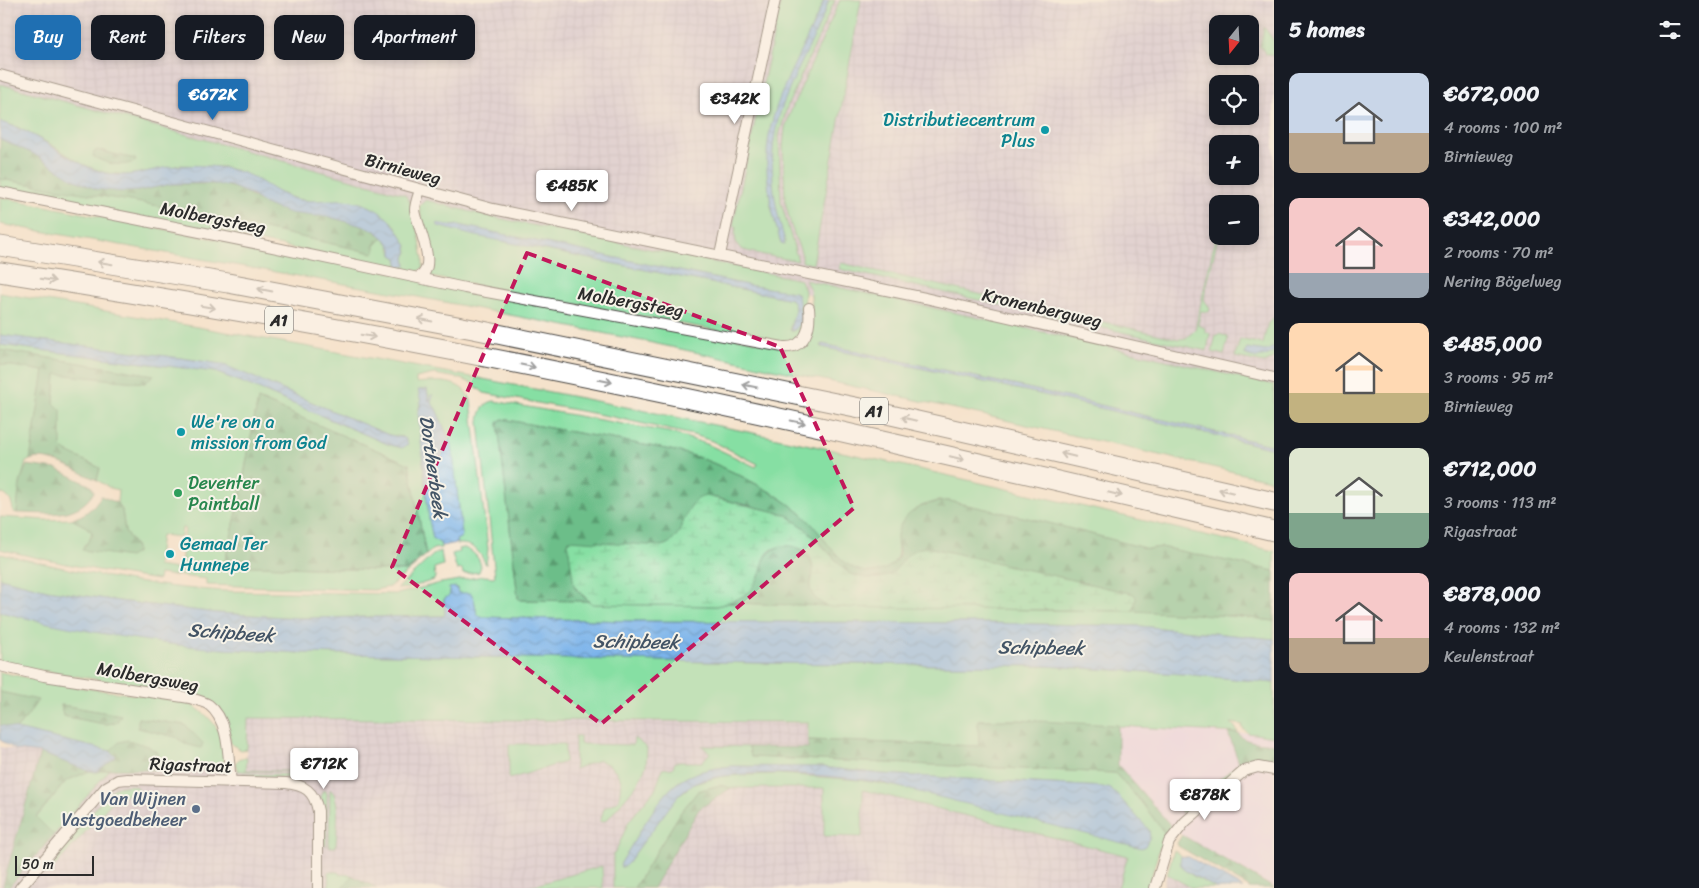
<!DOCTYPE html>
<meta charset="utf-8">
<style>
body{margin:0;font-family:Sriracha,sans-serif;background:#20242c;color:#f1f3f6;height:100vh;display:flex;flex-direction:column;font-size:19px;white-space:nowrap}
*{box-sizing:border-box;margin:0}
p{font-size:16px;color:#9ea1a6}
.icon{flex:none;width:28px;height:28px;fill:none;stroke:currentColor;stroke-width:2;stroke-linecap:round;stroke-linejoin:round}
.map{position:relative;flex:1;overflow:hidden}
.sheet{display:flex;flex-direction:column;background:#171b24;width:425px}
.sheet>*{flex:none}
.banner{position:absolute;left:15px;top:15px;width:475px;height:45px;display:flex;gap:10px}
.needle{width:32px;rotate:198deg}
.controls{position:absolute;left:1209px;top:15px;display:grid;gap:10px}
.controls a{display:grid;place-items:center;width:50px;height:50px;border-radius:10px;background:#171b24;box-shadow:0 2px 8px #0003;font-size:25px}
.scale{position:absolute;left:15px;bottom:12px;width:79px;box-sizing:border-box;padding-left:5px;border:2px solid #2b2b2b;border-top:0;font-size:14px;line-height:18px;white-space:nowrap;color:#2b2b2b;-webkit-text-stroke:4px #f7f3e8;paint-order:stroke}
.price{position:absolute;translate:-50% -42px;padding:0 11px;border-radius:5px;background:#fff;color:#222;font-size:16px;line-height:32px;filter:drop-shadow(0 1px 2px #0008)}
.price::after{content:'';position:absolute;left:50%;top:30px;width:15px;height:11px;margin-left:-8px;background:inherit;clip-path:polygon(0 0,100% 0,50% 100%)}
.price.active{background:#1f6fb2;color:#fff}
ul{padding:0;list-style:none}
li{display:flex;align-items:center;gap:15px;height:125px;padding:0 15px}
li span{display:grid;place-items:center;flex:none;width:140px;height:100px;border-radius:10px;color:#555}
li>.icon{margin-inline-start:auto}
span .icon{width:60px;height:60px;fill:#fffc;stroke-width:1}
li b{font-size:21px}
h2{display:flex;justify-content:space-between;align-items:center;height:60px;padding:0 15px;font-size:21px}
.pill{padding:0 18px;border-radius:10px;background:#171b24;box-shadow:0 2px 8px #0003;font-size:18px;line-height:45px}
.pill.active{background:#1f6fb2;color:#fff}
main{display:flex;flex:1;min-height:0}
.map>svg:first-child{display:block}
.built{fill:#e8d2ef}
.industrial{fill:url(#industrial-grid);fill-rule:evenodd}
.grass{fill:#86dfa3;stroke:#588567;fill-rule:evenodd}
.forest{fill:url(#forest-firs);stroke:#4c745a}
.wetland{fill:url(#wetland-marsh);stroke:#588567}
.water{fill:url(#water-waves);stroke:#53708b}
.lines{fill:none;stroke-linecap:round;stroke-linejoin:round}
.minor-casing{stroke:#494643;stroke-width:12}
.motorway-casing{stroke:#494643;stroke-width:21}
.minor{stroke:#fff;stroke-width:10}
.motorway{stroke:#fff;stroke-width:19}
.oneway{stroke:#a0a0a0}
.marked{fill:none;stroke:#c2185b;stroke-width:4;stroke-dasharray:10 6;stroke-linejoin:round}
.culture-dot{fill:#0f9aa8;stroke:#f7f3e8;stroke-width:2}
.leisure-dot{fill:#2e9e5b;stroke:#f7f3e8;stroke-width:2}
.service-dot{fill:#5c6f8a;stroke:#f7f3e8;stroke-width:2}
.labels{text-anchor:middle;stroke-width:4;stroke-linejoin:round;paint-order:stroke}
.shield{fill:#f7f3e8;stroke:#686764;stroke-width:1}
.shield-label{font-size:16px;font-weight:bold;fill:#2b2b2b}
.culture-label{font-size:18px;fill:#0d838f;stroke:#f7f3e8;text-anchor:start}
.street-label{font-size:18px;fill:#2b2b2b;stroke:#f7f3e8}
.leisure-label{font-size:18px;fill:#27864d;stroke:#f7f3e8;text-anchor:start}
.service-label{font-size:18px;fill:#4e5e75;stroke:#f7f3e8;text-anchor:end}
.water-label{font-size:19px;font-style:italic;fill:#435465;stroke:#f7f3e8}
</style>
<main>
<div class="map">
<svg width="1274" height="888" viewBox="0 0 1274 888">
<defs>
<pattern id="industrial-grid" width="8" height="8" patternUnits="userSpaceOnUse" patternTransform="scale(1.25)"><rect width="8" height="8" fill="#c9bfd8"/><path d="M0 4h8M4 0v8" fill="none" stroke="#ada4ba"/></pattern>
<pattern id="forest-firs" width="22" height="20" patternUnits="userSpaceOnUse" patternTransform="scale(1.25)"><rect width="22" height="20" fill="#6cbe89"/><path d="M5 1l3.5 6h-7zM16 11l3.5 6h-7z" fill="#599b70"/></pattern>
<pattern id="wetland-marsh" width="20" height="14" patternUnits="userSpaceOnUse" patternTransform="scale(1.25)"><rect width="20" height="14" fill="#86dfa3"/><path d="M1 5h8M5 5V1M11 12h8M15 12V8" fill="none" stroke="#74c08c"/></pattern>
<pattern id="water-waves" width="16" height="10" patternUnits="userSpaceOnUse" patternTransform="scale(1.25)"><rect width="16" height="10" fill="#7bb4eb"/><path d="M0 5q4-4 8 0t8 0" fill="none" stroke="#6593bf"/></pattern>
</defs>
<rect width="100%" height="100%" fill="#f7f3e8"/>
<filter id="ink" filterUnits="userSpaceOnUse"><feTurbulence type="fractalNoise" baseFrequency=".02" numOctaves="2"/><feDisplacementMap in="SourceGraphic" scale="10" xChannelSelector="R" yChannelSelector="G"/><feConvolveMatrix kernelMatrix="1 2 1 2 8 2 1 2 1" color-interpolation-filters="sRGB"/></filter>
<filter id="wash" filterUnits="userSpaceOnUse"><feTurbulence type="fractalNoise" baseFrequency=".0096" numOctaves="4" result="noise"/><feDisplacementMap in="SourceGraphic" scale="20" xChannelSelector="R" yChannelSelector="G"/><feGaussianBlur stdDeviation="1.12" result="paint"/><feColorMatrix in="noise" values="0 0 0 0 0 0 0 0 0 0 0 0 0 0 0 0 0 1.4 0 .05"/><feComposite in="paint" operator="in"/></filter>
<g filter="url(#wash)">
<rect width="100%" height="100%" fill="#f5e2cb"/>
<polygon class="built" points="1118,725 1228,733 1248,733 1274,737 1274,887 1182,835 1172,827 1117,765"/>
<g class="industrial">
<path d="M0,0H1274V399L481,220L0,90ZM1218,24H1250V56H1218ZM1218,84H1250V116H1218ZM1218,144H1250V176H1218ZM1218,204H1250V236H1218Z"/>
<polygon points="247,718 1118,725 1118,765 1172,827 1166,835 1162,847 1160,847 1148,888 0,888 0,747 40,753 110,769 246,770"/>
<polygon points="1167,874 1192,888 1163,888"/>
</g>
<g class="grass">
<path d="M781,0H824L779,101L770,129L768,171L771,206L781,243H785C783,233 779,224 777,214C772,191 771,164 773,142C777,96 814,44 829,0H835L787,107L779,136L781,202L798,261C788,259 746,253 740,248C734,242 735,234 736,226L733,225Z"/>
<polygon points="840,0 861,0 813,264 802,262 802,255 791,226 785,201 783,147 785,128 792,108"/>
<polygon points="1264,27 1274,41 1274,56 1266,54 1260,46"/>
<path d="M0,84L404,194C416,204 420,244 423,259V268L416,273L0,189V179L65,190L66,189L165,207L369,252L383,237L390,245L392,255L397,258L399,268L406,266L405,257L408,252L407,246L395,225L369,206L344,200L313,201L296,199L272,190L260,181L241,172L224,167L181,165L129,175L106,173L82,164L50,144L17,127L0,122ZM102,150L112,154L135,159L134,162C120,165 108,164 94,157Z"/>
<polygon points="0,197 178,232 796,349 812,304 810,289 805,280 1061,336 1274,385 1274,446 1041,391 823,344 821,345 822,347 1040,394 1274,449 1274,481 916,400 648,342 413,296 0,224"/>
<path d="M426,200L483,215L801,280L805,291L804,332L790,344L431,277L429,274L431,267L419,206ZM444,224L452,226L459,225L747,285L794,292L797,293L794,331H791L790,328C792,318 799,307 791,299L535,248Z"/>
<polygon points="1217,230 1218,236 1204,299 1210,309 1209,312 1201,311 1198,325 1205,328 1205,331 1210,333 1207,351 839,269 841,263 1179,339 1186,338 1195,330"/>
<path d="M0,293C254,336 506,381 758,434C930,470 1102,511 1274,551V571L1161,547L1148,549L1041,521L949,501H938L921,506L897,543C903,566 879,578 858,571C840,565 821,533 808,520C796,508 780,497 765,489C744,477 720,465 697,457C673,449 647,446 623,441C583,434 543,427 503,419L499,421L498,424L518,598L520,600L588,601L595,604L716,606L730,603C831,606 931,608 1032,610C1113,611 1194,610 1274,621V639L1140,626L983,623L630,621L483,617L477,615L474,599L458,594L457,587L450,595L444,599L445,614L443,616L300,618L217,613L119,601L47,590L0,578V554L87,573L136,582L183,588L224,591L397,594L441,583L484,576L494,577L495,576L479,422C480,412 483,403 494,401L668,432L707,444L756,467L758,464L712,441L697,436L613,417L484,393L472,383L458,378L434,374L416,378V383C436,381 462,378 471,401L488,549L486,565C480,552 474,543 457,544L456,540L462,535L452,446L436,409L431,402L429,401L427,389L423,390L418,413L441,548L433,549L426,555L409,464L258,399L238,508L224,565L406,571L416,565L389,587L374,590L206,585V579L180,576L185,528H182L181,537L161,535L157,566L178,569V576L159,574L158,580C105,572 52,562 0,549V517L46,520L71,519L85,526L92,532L89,541L83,546L136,547L125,532L122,510L117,503L118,490L110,488L97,480L100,468L64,451L61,447L54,403L56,373L145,383L153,375L0,350V345L215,372L251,386L390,445L403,437L389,435L248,375L196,360L0,335Z"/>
<polygon points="1274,317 1274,359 1264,363 1235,357 1240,339 1263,344 1268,323"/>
<polygon points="1219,334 1226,336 1228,339 1224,355 1212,352 1216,335"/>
<path d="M0,364L44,371L30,460L26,462L20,484L17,513L13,512C13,503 9,495 0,493Z"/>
<path d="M464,548C473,551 479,557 481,566L479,572L463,574L462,569L457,570L452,554L459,552L458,549Z"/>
<polygon points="441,551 443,565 434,568 435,577 434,580 409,588 397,589 433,555"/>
<path d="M0,612L171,644L226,649L300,653L759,663L1045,666L1184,674L1274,683V737L1248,733L1242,728L1243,725L1231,723L1235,727L1238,733L1017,720H978L979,746L808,740V722L248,718L247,749L241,750L231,744C227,721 224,711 206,697L38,670L0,662Z"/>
<path d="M0,672L62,685L182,701C205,710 222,726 224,752C224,760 225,763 220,770H151L158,753L119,742L110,751L16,729L28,715L37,700L0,692ZM61,705L120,715L116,723L104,724L63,716ZM138,718L185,725V744L176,737L139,728Z"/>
<polygon points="575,736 580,736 580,744 633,745 634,738 647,748 646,766 638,783 607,820 600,822 604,808 619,800 621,781 616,771 609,765 599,760 575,769"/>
<polygon points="509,744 565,744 565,762 509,779"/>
<path d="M702,746L749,747L751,757L1115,773L1142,803L1166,835L1162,847H1160L1148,888H1118L1128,856L863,790L862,837L824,836V788H731L720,785L698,791L681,812L634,888H613V854L615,853L629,821L656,788L662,769L673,768L675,762H702L710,753ZM732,766L822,767L882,774L1103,787L1149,830L859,780L779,774L722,776L694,784L677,796L628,863L622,867L621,863C634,842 660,793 680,781C695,771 714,768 732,766Z"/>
<polygon points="240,758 247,758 246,770 331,772 330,776 315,778 310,772 238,771 235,763"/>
<polygon points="1239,763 1242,765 1187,813 1180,812"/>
<polygon points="110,769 54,835 36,818 66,781 89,771 96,772"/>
<polygon points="242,774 308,775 312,778 248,777"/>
<polygon points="131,785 138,788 141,794 128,794 111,803 48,874 44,871 45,867 110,791 117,787"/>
<path d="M330,789C342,799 336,832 336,847H329Z"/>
<polygon points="323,790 327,793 326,846 323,843 323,806 321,795"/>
<path d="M1174,850L1181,856C1179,874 1203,880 1216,888H1192L1167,874Z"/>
<polygon points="602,866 603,888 525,888"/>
<polygon points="328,872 338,872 339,874 351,875 352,877 341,888 329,888"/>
</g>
<g class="forest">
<polygon points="0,139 34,154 73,179 96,189 138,191 171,184 222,184 241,190 258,201 277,208 300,214 326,216 370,228 383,237 375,246 375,251 373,253 369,252 165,207 0,179"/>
<path d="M97,150L135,159L136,161C122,168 105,164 93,156L94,152Z"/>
<path d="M0,350L154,375L145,383L56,374L54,403L61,410V447L65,451L100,468L97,480C80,473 48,452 30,460L44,371L0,364Z"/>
<polygon points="258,399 409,464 426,555 406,571 224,565 238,508"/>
<path d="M503,419C543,427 583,434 623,441C647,446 673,449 697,457C720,465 744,477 765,489C780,497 796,508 808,520C826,538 841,571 869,572C881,573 896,566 899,554C900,548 896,542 897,535C901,511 928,501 949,501L1041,521L1148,549L1161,547L1274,571V621L1235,616L1132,611L1134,594L927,547L916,549L911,552L892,574L882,577L866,579L848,573L806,529L785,514L712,497L692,505C684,520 681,542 661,546L574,587L588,601L520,600L518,598L498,424L499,421Z"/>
<path d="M27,465L57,469L91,486L94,492C78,520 45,513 17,513C18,496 19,480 27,465Z"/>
<path d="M101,496L117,503L122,510L125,532L136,547V553L129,557L82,550L92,536V532L85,526L71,519C85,516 93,508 101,496Z"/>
<path d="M790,545C804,549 813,557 813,573C813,577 810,581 811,584C812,593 820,602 827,606L730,603C741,597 751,590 757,580C759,577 759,575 759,572C764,555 772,546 790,545Z"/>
<polygon points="0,692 38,700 28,715 16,729 0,725"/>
<polygon points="61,705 121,715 116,723 104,724 63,716"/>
<polygon points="138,718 185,725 203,743 201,748 185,744 176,737 138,728"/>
<polygon points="978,720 1017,720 1118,725 1118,765 1172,827 1166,835 1142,803 1115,773 751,757 749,747 808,748 808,740 979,746"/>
<path d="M1228,733H1238C1244,744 1263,742 1274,744V765L1255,762L1242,765L1239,763Z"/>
<polygon points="128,740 148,746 158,753 151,770 110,769 96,772 116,757 110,751 119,742"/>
<polygon points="40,753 89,771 66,781 36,817 54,835 8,888 5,888 3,885"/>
<polygon points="720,785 731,788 699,809 653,888 634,888 681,812 698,791"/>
<polygon points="1182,835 1274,888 1250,888 1178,846 1177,843"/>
<polygon points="351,875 377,888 341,888 352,877"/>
</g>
<path class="wetland" d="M706,496L785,514L806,529L848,573C863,579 884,583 896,569C902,563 907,553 916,549C919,548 924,548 927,547L1134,594L1136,598L1134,609L1131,611L830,607C821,604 810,596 810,586C810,583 812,581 812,579C814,571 813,559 807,553C801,548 793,545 786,546C758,547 766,569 755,584C747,597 730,603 716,606L592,604L574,586L568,544L569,540L661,546C688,541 680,500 706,496Z"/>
<g class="water">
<path d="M824,0H829C817,35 797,68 784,102C766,147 771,196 785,241L784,244L781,243C770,208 762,166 770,130C780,84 807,43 824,0Z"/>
<path d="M0,122C40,132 69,164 106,173C128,179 148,170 169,167C182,165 195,165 207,166C225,167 243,171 258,180C270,187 280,195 295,199C311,203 328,199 344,200C369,202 390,215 402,237C406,243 410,251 405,257L406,266L399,268L397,258L392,255V248L388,242L377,232L370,228L326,216H314L290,213L266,205L251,195L231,186L205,183L171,184L138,191L124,192L96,189L73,179L34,154L0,139Z"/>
<path d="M437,223L452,226L459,225L747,285L794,292L798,295L801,316V321L796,329L791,331C790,320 800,308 791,299L471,235L438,226Z"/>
<polygon points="0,335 167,356 222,364 389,435 405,438 408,444 402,448 390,445 251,386 215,372 0,345"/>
<polygon points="822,344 1041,391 1274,446 1274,449 1040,394 822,347"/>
<path d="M1274,347V351C1265,359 1254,359 1244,354L1247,348L1266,351Z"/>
<polygon points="427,389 429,401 431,395 433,395 431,402 436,409 452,446 462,535 460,538 456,540 457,543 441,546 440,543 433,539 429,520 418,413 421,402 418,390"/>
<path d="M0,578L47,590L119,601L217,613L300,618L443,616L445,614L444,599L450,595L449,588L456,587L458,593H471L474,599L477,615L483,617L630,621L983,623L1140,626L1274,639V683L1184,674L1045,666L759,663L300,653C257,650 213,650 170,644C113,636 56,626 0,612Z"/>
<polygon points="0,725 110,751 116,757 96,772 89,771 40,753 16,750 0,740"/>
<path d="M732,766L822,767L882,774L1103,787L1110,789L1120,798L1149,830L1150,837L1145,846L1142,848L883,783C841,776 721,763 687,788C677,795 670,807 662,817C651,832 639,847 628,863L624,867H620L621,863C634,842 660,793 680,781C695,771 714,768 732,766Z"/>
<polygon points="1181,856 1189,857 1243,888 1216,888 1184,870 1180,863"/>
</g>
</g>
<g filter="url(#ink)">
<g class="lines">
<g class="minor-casing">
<g id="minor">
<polyline points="0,75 493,209 925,298 1274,378"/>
<path d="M0,192L235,239L465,288L783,347C806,349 811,327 809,308"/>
<polyline points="720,255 775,0"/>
<path d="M419,277C439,267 417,227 415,210C415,204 418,196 420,190"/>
<path d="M0,666L44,676L190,698C196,700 203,701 209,705C230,721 228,759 231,783"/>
<path d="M20,888L106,787L118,780L127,779L286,783C305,785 314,791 318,811V888"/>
<polyline points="1155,888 1169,842 1185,822 1244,771 1258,767 1274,770"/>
</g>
</g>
<g class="motorway-casing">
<g id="motorway">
<polyline points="0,246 228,283 473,329 860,408 1274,502"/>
<path d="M0,272C187,301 374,334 560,372C799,420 1036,476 1274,531"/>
</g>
</g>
<use href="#minor" class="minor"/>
<use href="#motorway" class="motorway"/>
</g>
<defs><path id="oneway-shaft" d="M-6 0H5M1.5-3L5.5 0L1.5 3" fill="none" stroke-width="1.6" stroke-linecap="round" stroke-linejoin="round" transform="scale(1.25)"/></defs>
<g class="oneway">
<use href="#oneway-shaft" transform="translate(105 263) rotate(-171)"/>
<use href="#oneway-shaft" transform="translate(48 280) rotate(10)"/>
<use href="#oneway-shaft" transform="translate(265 290) rotate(-169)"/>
<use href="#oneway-shaft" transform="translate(208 307) rotate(10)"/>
<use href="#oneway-shaft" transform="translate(425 320) rotate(-169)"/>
<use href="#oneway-shaft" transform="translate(368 336) rotate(10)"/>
<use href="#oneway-shaft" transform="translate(528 366) rotate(11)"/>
<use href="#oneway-shaft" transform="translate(605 381) rotate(12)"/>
<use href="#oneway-shaft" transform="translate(750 386) rotate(-169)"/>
<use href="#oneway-shaft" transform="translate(909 419) rotate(-167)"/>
<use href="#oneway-shaft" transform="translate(798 422) rotate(12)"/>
<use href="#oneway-shaft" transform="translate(1068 455) rotate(-167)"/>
<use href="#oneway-shaft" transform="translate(957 458) rotate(13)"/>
<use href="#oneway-shaft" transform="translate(1226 491) rotate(-167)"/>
<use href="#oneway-shaft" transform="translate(1115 494) rotate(13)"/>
</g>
</g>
<path d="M0 0H1274V888H0ZM527,253L780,347L854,508L601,724L392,567Z" fill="#f5e2cb" fill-opacity=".55" fill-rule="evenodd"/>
<path class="marked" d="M527,253L780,347L854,508L601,724L392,567Z"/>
<g class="culture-dot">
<circle cx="1045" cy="130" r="5"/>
<circle cx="181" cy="432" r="5"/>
<circle cx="170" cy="554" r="5"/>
</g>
<circle class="leisure-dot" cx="178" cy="493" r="5"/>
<circle class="service-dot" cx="196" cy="809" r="5"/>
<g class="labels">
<g class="shield">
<rect x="265" y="306.5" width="28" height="27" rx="4"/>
<rect x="860" y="397.5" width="28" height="27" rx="4"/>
</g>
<g class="shield-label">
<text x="279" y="326">A1</text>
<text x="874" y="417">A1</text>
</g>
<g class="culture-label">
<text x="1035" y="126" text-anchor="end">Distributiecentrum<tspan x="1035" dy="21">Plus</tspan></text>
<text x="191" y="428">We're on a<tspan x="191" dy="21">mission from God</tspan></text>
<text x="180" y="550">Gemaal Ter<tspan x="180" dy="21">Hunnepe</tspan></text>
</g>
<g class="street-label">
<text transform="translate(403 169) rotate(15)" y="6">Birnieweg</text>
<text transform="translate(213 218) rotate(11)" y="6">Molbergsteeg</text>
<text transform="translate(631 302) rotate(10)" y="6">Molbergsteeg</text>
<text transform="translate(1042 308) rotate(13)" y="6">Kronenbergweg</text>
<text transform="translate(148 677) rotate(10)" y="6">Molbergsweg</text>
<text transform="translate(191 765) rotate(2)" y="6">Rigastraat</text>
</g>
<g class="leisure-label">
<text x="188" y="489">Deventer<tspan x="188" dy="21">Paintball</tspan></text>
</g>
<g class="service-label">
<text x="186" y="805">Van Wijnen<tspan x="186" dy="21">Vastgoedbeheer</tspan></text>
</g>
<g class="water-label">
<text transform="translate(434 467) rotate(82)" y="7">Dortherbeek</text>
<text transform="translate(231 632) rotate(4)" y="7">Schipbeek</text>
<text transform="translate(636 641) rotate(1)" y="7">Schipbeek</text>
<text transform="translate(1041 647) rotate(1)" y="7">Schipbeek</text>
</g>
</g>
</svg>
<div class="controls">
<a><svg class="needle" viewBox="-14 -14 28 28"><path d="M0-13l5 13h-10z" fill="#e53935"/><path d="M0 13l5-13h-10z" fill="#9ea1a6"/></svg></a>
<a><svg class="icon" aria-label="locate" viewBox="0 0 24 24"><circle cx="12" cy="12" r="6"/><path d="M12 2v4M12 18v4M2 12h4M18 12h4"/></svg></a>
<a>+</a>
<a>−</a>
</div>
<div class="scale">50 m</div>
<b class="price active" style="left:213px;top:121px">€672K</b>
<b class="price" style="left:735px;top:125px">€342K</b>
<b class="price" style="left:572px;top:212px">€485K</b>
<b class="price" style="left:324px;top:790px">€712K</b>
<b class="price" style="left:1205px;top:821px">€878K</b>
<div class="banner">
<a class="pill active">Buy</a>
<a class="pill">Rent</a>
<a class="pill">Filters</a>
<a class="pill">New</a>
<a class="pill">Apartment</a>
</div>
</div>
<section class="sheet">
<h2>5 homes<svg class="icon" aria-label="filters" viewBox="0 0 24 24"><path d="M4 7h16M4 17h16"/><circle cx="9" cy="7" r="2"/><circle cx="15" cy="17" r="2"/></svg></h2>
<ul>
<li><span style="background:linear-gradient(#c9d6e8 60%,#b9a48a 0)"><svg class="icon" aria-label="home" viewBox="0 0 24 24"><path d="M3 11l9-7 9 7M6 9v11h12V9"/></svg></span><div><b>€672,000</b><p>4 rooms · 100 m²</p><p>Birnieweg</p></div></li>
<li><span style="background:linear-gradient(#f6c9c9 75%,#9aa5b1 0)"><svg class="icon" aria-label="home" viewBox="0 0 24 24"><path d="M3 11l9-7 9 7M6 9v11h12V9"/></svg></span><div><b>€342,000</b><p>2 rooms · 70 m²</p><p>Nering Bögelweg</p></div></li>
<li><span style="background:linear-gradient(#ffd9b3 70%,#c2b280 0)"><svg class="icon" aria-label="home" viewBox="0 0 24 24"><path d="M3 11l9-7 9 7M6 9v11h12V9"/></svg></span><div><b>€485,000</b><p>3 rooms · 95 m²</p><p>Birnieweg</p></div></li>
<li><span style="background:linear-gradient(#dfe7d0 65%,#7fa58c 0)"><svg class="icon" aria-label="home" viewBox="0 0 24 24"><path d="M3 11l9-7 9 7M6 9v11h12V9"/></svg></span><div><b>€712,000</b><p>3 rooms · 113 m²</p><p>Rigastraat</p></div></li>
<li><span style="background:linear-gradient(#f6c9c9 65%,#b9a48a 0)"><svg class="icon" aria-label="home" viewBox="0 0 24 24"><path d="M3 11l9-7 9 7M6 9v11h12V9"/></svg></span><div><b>€878,000</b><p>4 rooms · 132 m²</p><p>Keulenstraat</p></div></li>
</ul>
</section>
</main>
